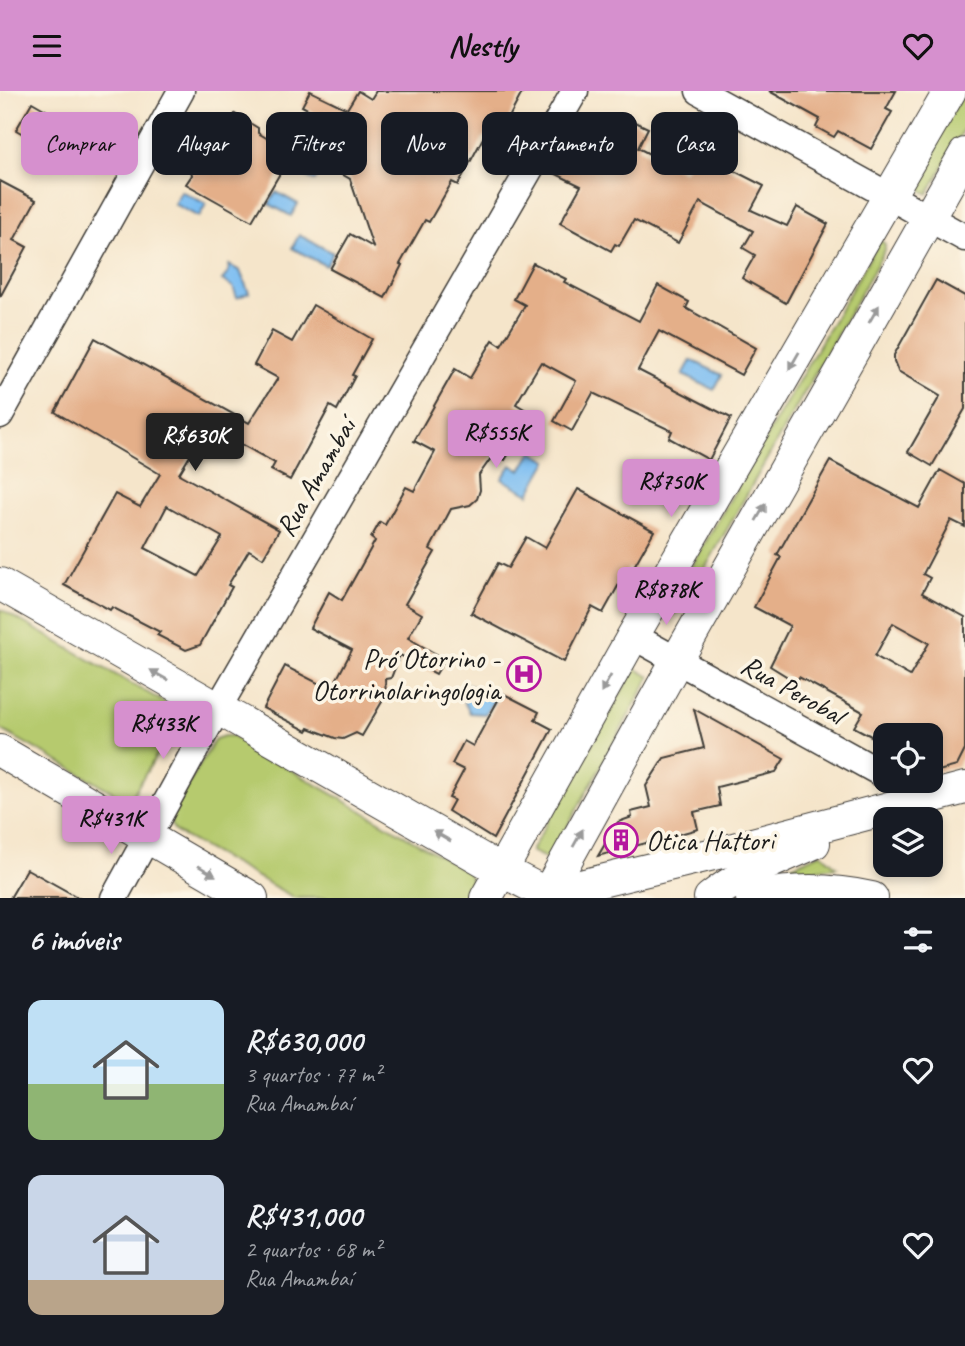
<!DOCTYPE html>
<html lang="pt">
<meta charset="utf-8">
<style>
body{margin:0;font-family:Caveat,sans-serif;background:#20242c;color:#f1f3f6;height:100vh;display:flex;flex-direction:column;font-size:26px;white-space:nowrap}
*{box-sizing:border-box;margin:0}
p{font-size:23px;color:#9ea1a6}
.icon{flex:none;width:38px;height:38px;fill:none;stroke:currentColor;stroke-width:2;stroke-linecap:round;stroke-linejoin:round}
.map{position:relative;height:807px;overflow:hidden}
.details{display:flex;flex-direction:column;background:#171b24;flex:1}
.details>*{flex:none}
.hud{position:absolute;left:21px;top:21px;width:924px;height:63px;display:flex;gap:14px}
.tools{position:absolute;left:873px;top:632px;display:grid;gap:14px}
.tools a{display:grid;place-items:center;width:70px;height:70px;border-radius:14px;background:#171b24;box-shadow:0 4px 10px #0003;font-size:35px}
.price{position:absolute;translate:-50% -60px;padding:0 16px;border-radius:7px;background:#d690ce;color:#111;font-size:23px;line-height:46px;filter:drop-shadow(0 2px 4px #0008)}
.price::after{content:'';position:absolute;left:50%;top:42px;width:21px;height:16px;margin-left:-10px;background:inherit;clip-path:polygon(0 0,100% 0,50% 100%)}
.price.current{background:#222;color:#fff}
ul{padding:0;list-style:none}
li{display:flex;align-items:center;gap:21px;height:175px;padding:0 28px}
li span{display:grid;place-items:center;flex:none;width:196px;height:140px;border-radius:14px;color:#555}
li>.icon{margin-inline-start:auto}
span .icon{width:84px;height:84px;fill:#fffc;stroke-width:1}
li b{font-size:30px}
h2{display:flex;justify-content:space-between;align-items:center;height:84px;padding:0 28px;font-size:30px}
.tag{padding:0 24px;border-radius:14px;background:#171b24;box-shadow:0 4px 10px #0003;font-size:24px;line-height:63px}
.tag.current{background:#d690ce;color:#111}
header{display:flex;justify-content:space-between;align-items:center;height:91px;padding:0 28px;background:#d690ce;color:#111;font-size:32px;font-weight:700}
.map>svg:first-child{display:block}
.green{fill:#b6ca6e;stroke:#697345;stroke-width:2}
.water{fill:#7dbef2;stroke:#4c6d87;stroke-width:2}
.building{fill:#e4af89;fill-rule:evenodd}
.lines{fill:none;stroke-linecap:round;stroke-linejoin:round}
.minor-casing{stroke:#3d3a36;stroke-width:29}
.tertiary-casing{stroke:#3d3a36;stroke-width:34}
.minor{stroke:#fff;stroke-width:26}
.tertiary{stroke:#fff;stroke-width:32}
.oneway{fill:#999}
.labels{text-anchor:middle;stroke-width:7;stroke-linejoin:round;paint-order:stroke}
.street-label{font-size:28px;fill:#1c1c1c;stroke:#fcf5e5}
.poi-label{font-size:28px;fill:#1c1c1c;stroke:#fcf5e5;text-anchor:end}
</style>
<header><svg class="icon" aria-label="menu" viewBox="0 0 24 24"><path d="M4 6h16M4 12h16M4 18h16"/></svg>Nestly<svg class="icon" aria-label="heart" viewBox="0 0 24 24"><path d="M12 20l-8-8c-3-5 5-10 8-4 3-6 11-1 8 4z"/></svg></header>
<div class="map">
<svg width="965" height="807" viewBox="0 0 965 807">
<rect width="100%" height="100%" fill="#fcf5e5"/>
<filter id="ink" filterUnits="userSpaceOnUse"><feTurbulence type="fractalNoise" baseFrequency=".0143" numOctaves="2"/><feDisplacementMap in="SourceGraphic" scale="14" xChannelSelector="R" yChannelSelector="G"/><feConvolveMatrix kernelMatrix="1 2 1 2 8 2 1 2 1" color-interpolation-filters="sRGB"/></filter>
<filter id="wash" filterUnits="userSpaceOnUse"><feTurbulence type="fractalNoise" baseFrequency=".00686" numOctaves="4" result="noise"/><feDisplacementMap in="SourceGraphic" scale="28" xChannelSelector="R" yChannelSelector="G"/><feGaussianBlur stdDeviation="1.57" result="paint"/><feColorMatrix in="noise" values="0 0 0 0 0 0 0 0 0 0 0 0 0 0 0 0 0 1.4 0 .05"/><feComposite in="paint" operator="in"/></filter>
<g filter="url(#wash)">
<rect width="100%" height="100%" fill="#f5e5ca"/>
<g class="green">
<polygon points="965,0 965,36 928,103 908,92"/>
<polygon points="880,149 885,153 885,159 682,518 671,524 665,521"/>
<polygon points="0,518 174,617 177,630 131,707 124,707 0,638"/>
<polygon points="635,577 650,586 549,769 531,760"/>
<path d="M224,645H232L468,781C475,792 472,797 466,807H295L176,741L171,734L170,725L215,648Z"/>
<polygon points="821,762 837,776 771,784"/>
</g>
<g class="water">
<polygon points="299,67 321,79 315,90 293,79"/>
<polygon points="181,100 206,113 199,126 174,113"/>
<polygon points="276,101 298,113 291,125 269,113"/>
<polygon points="299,144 333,162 326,175 292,157"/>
<polygon points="229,174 240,180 249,202 237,207 233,196 222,189 228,182"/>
<polygon points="691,269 722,284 714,299 683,284"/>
<polygon points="532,361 548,370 529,403 502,388 511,374 521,379"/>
<polygon points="467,593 479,599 481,603 490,600 496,607 485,623 470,622 461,605"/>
</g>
<g id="blocks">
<g class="building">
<polygon points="310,0 347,18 358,0 371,8 376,0 523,0 496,51 484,45 458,94 452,91 429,131 425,129 400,173 402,174 385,207 330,178 350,143 373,156 350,88 331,77 351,42 302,15"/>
<polygon points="769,0 896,0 886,18 892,21 871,58 838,40 834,46 816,36 820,28"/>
<polygon points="32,11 70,33 75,25 94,37 74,72 16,39"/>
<polygon points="235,23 258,37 258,42 292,62 252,130 186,93 192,84 190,74 206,71"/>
<polygon points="623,25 648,37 638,57 684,81 695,64 703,64 764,95 751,119 787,135 797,116 828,133 786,212 742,187 755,164 743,157 753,140 700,111 678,152 634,129 619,155 615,153 611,160 560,132 581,95 548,79 564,51 589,64 605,31 618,37"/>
<polygon points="0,90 36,109 14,149 27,156 0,206"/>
<polygon points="533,172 566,188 564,191 639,230 658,194 689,211 686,217 756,257 741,284 659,240 638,279 731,327 709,369 669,347 672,340 593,302 572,340 554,330 576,290 541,271 516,313 533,323 505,369 494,363 479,384 480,399 477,408 470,414 451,418 430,458 435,461 405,513 422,523 408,547 445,568 436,583 400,564 391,587 385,588 386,604 362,645 356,642 343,648 335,647 309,637 307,640 263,617 285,575 331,599 352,559 310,537 329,501 342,509 375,450 371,447 380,431 385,434 406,396 414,400 435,361 414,350 455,278 470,287 493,249 501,254 525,214 514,208"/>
<polygon points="936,189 965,205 965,318 932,375 908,361 940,305 898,280 894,270 894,264"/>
<path d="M313,214L372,248L352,284L355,285L337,319L330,315L290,389L271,379L275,372L208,335L179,383L279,439L263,467L249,459L228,494L232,496L200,554L186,559L157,544L160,541L112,516L110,519L64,494L115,403L140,416L160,383L55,321L95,247L249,332L278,287L254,274L272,240L292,251ZM167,415L222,446L198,485L145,457Z"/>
<path d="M830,370L919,417L940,379L965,393V436L951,429L923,483L930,487L922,502L965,526V659L957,675L931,682V644H886V653L854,636L863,621L799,586L796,591L770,575L790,535L754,516L781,466L777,464ZM893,532L929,552L910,585L875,565Z"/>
<polygon points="578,398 654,440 632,479 628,477 603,522 592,516 564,571 471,522 498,472 508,477 526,446 545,457"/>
<polygon points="502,602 539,621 535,629 552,638 493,748 448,720 454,709 449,707 464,679 452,673 464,650 473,655"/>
<polygon points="694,618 784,668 776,681 717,696 720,715 694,721 698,738 598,765 618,731 632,726 631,721 651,716 646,695 664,667 704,657"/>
<polygon points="27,778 79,807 10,807"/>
</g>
</g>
</g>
<g filter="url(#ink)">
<use href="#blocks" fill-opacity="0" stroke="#3d3a36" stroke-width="2"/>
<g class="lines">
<g class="minor-casing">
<g id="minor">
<polyline points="699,0 965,147"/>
<polyline points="0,324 181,0"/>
<polyline points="633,545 886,685"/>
<polyline points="114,807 218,617 575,0"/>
</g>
</g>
<g class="tertiary-casing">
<g id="tertiary">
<polyline points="0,493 501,779 547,803 726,760 965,697"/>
<polyline points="0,660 252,807"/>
<polyline points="486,807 633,545 950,0"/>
<polyline points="545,807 677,569 965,63"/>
<path d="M710,807C741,782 778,768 814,752"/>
<path d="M752,807C792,797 832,798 872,807"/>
</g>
</g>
<use href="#minor" class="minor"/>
<use href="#tertiary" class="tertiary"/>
</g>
<defs><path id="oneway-solid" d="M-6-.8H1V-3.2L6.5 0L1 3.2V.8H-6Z" transform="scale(1.75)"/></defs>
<g class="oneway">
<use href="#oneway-solid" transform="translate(874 223) rotate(-60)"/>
<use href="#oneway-solid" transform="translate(794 270) rotate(120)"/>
<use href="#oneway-solid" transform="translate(761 421) rotate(-60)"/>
<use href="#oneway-solid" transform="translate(159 584) rotate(-150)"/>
<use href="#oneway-solid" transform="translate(606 593) rotate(119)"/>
<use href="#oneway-solid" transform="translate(442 745) rotate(-150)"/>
<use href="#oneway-solid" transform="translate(578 747) rotate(-61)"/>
<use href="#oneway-solid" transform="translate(207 780) rotate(31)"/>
</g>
</g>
<defs>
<g id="hospital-ring" transform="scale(1.75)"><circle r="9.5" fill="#fcf5e5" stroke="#b5179e" stroke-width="1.5"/><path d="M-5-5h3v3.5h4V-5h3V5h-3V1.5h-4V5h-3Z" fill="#b5179e"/></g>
<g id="building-ring" transform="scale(1.75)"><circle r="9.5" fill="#fcf5e5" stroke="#b5179e" stroke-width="1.5"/><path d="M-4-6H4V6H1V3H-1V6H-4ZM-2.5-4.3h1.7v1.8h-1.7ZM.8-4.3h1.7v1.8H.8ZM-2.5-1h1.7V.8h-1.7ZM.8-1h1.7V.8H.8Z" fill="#b5179e"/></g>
</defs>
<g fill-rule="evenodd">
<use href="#hospital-ring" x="524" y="583"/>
<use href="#building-ring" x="621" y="749"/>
</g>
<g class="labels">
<g class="street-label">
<text transform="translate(315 386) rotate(-60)" y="10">Rua Amambaí</text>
<text transform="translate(793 598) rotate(29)" y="10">Rua Perobal</text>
</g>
<g class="poi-label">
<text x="500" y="577">Pró Otorrino -<tspan x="500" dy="32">Otorrinolaringologia</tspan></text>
<text x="646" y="759" text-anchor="start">Otica Hattori</text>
</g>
</g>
</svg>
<div class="tools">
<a><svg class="icon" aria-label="locate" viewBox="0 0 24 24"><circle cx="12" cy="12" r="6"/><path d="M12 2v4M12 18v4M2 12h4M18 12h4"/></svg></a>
<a><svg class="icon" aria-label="layers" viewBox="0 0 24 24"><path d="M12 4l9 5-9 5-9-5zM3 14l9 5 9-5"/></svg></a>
</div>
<b class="price" style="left:496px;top:379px">R$555K</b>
<b class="price current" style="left:195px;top:382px">R$630K</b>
<b class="price" style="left:671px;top:428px">R$750K</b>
<b class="price" style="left:666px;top:536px">R$878K</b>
<b class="price" style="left:163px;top:670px">R$433K</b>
<b class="price" style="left:111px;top:765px">R$431K</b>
<div class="hud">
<a class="tag current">Comprar</a>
<a class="tag">Alugar</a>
<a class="tag">Filtros</a>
<a class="tag">Novo</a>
<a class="tag">Apartamento</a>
<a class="tag">Casa</a>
</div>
</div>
<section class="details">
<h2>6 imóveis<svg class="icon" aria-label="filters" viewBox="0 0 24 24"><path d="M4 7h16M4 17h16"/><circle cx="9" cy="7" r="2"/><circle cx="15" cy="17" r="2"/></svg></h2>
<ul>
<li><span style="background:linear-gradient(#bfe0f5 60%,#8fb573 0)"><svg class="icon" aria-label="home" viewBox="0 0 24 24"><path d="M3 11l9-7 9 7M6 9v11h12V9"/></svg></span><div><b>R$630,000</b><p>3 quartos · 77 m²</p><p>Rua Amambaí</p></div><svg class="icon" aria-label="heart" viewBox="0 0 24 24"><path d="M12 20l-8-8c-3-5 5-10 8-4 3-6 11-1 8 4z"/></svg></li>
<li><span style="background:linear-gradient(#c9d6e8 75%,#b9a48a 0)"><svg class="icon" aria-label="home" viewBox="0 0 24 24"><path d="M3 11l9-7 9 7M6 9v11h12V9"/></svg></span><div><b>R$431,000</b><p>2 quartos · 68 m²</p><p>Rua Amambaí</p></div><svg class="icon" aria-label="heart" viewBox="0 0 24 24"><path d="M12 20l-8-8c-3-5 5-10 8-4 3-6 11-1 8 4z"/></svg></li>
</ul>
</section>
